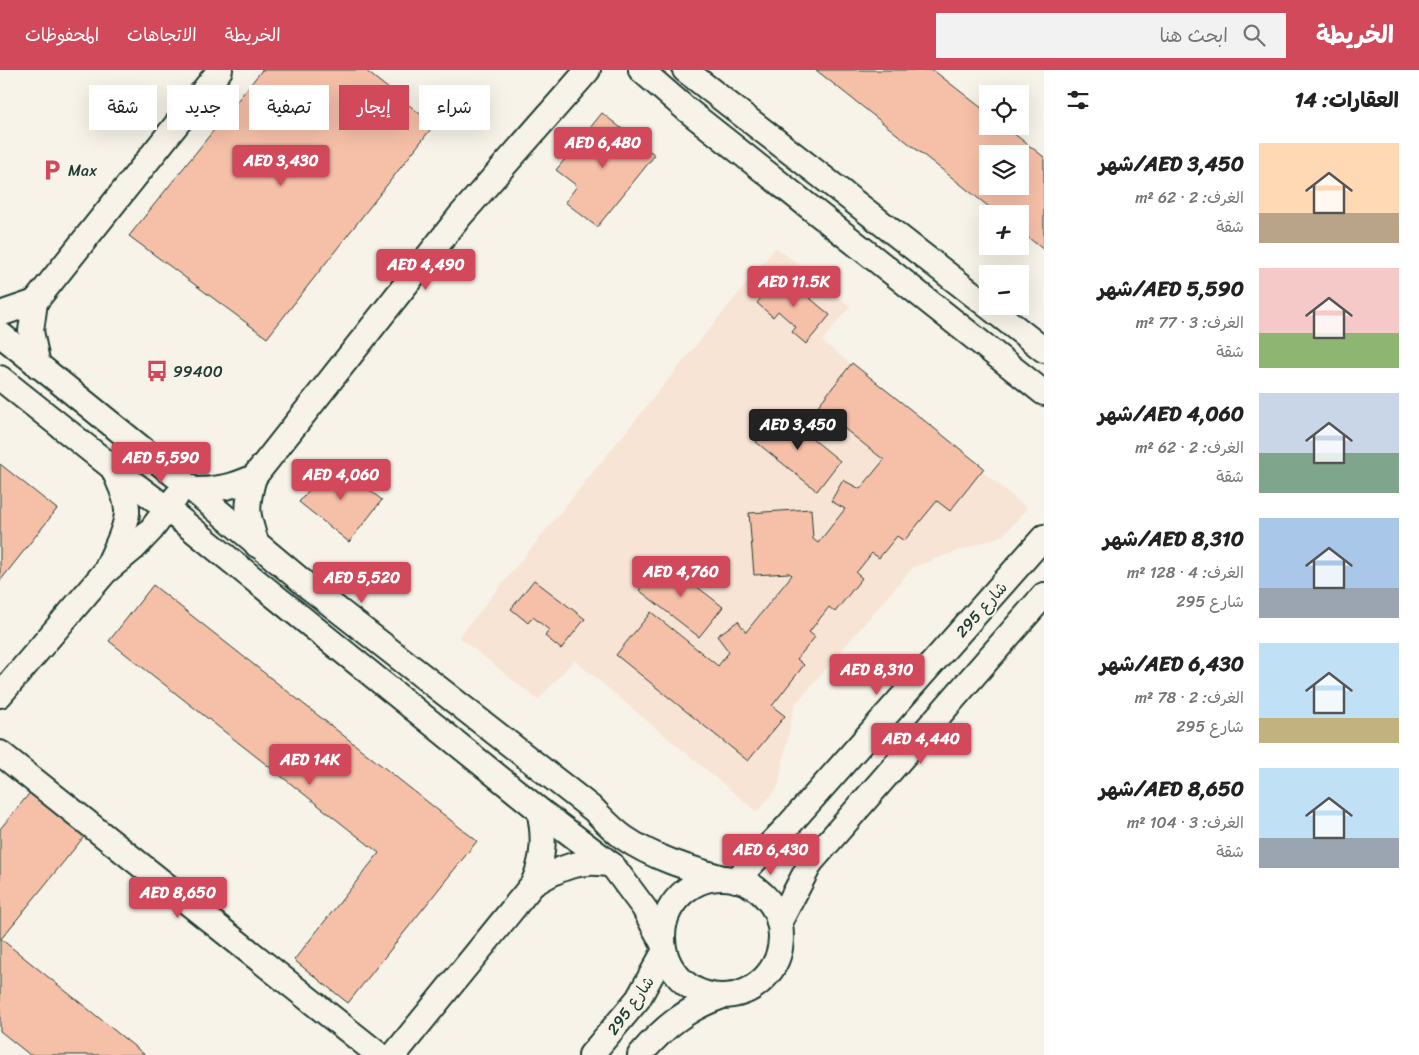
<!DOCTYPE html>
<html lang="ar">
<meta charset="utf-8">
<style>
body{margin:0;font-family:Sriracha,"Playpen Sans Arabic",sans-serif;background:#f2f2f2;color:#222;direction:rtl;height:100vh;display:flex;flex-direction:column;font-size:19px;white-space:nowrap}
*{box-sizing:border-box;margin:0}
p{font-size:16px;color:#767676}
.icon{flex:none;width:28px;height:28px;fill:none;stroke:currentColor;stroke-width:2;stroke-linecap:round;stroke-linejoin:round}
.map{position:relative;flex:1;overflow:hidden;direction:ltr}
.sheet{display:flex;flex-direction:column;background:#fff;width:375px}
.sheet>*{flex:none}
.top-card{position:absolute;left:15px;top:15px;width:475px;height:45px;direction:rtl;display:flex;gap:10px}
.buttons{position:absolute;left:979px;top:15px;display:grid;gap:10px}
.buttons a{display:grid;place-items:center;width:50px;height:50px;border-radius:0px;background:#fff;box-shadow:0 5px 20px #0002;font-size:25px}
.price{position:absolute;translate:-50% -42px;padding:0 11px;border-radius:5px;background:#d1495b;color:#fff;font-size:16px;line-height:32px;filter:drop-shadow(0 1px 2px #0008)}
.price::after{content:'';position:absolute;left:50%;top:30px;width:15px;height:11px;margin-left:-8px;background:inherit;clip-path:polygon(0 0,100% 0,50% 100%)}
.price.selected{background:#222;color:#fff}
ul{padding:0;list-style:none}
li{display:flex;align-items:center;gap:15px;height:125px;padding:0 20px}
li span{display:grid;place-items:center;flex:none;width:140px;height:100px;border-radius:0px;color:#555}
li>.icon{margin-inline-start:auto}
span .icon{width:60px;height:60px;fill:#fffc;stroke-width:1}
li b{font-size:21px}
h2{display:flex;justify-content:space-between;align-items:center;height:60px;padding:0 20px;font-size:21px}
.tag{padding:0 18px;border-radius:0px;background:#fff;box-shadow:0 5px 20px #0002;font-size:18px;line-height:45px}
.tag.selected{background:#d1495b;color:#fff}
header{display:flex;align-items:center;gap:30px;box-sizing:border-box;height:70px;padding:0 25px;background:#d1495b;color:#fff}
header strong{font-size:24px}
nav{display:flex;gap:28px;margin-inline-start:auto;font-size:18px}
.search{width:350px;height:45px;background:#f2f2f2;display:flex;align-items:center;gap:12px;box-sizing:border-box;padding:0 18px;border-radius:0px;color:#767676;font-size:19px}
main{display:flex;flex:1;min-height:0}
.map>svg:first-child{display:block}
.built{fill:#f7e4d5}
.building{fill:#f6c0a8;stroke:#1f3d34;fill-rule:evenodd}
.lines{fill:none;stroke-linecap:round;stroke-linejoin:round}
.street-casing{stroke:#1f3d34;stroke-width:28}
.street{stroke:#f7f3e8;stroke-width:24}
.labels{text-anchor:middle;stroke-width:4;stroke-linejoin:round;paint-order:stroke}
.poi-label{font-size:16px;fill:#1f3d34;stroke:#f7f3e8;text-anchor:start}
.street-label{font-size:16px;fill:#1f3d34;stroke:#f7f3e8}
</style>
<header>
<strong>الخريطة</strong>
<div class="search"><svg class="icon" aria-label="search" viewBox="0 0 24 24"><circle cx="10" cy="10" r="6"/><path d="M15 15l6 6"/></svg>ابحث هنا</div>
<nav><a>الخريطة</a><a>الاتجاهات</a><a>المحفوظات</a></nav>
</header>
<main>
<section class="sheet">
<h2>العقارات: 14<svg class="icon" aria-label="filters" viewBox="0 0 24 24"><path d="M4 7h16M4 17h16"/><circle cx="9" cy="7" r="2"/><circle cx="15" cy="17" r="2"/></svg></h2>
<ul>
<li><span style="background:linear-gradient(#ffd9b3 70%,#b9a48a 0)"><svg class="icon" aria-label="home" viewBox="0 0 24 24"><path d="M3 11l9-7 9 7M6 9v11h12V9"/></svg></span><div><b>AED 3,450/شهر</b><p>الغرف: 2 · 62 m²</p><p>شقة</p></div></li>
<li><span style="background:linear-gradient(#f6c9c9 65%,#8fb573 0)"><svg class="icon" aria-label="home" viewBox="0 0 24 24"><path d="M3 11l9-7 9 7M6 9v11h12V9"/></svg></span><div><b>AED 5,590/شهر</b><p>الغرف: 3 · 77 m²</p><p>شقة</p></div></li>
<li><span style="background:linear-gradient(#c9d6e8 60%,#7fa58c 0)"><svg class="icon" aria-label="home" viewBox="0 0 24 24"><path d="M3 11l9-7 9 7M6 9v11h12V9"/></svg></span><div><b>AED 4,060/شهر</b><p>الغرف: 2 · 62 m²</p><p>شقة</p></div></li>
<li><span style="background:linear-gradient(#a9c7e8 70%,#9aa5b1 0)"><svg class="icon" aria-label="home" viewBox="0 0 24 24"><path d="M3 11l9-7 9 7M6 9v11h12V9"/></svg></span><div><b>AED 8,310/شهر</b><p>الغرف: 4 · 128 m²</p><p>شارع 295</p></div></li>
<li><span style="background:linear-gradient(#bfe0f5 75%,#c2b280 0)"><svg class="icon" aria-label="home" viewBox="0 0 24 24"><path d="M3 11l9-7 9 7M6 9v11h12V9"/></svg></span><div><b>AED 6,430/شهر</b><p>الغرف: 2 · 78 m²</p><p>شارع 295</p></div></li>
<li><span style="background:linear-gradient(#bfe0f5 70%,#9aa5b1 0)"><svg class="icon" aria-label="home" viewBox="0 0 24 24"><path d="M3 11l9-7 9 7M6 9v11h12V9"/></svg></span><div><b>AED 8,650/شهر</b><p>الغرف: 3 · 104 m²</p><p>شقة</p></div></li>
</ul>
</section>
<div class="map">
<svg width="1044" height="985" viewBox="0 0 1044 985">
<rect width="100%" height="100%" fill="#f7f3e8"/>
<filter id="ink" filterUnits="userSpaceOnUse"><feTurbulence type="fractalNoise" baseFrequency=".02" numOctaves="2"/><feDisplacementMap in="SourceGraphic" scale="10" xChannelSelector="R" yChannelSelector="G"/><feConvolveMatrix kernelMatrix="1 2 1 2 8 2 1 2 1" color-interpolation-filters="sRGB"/></filter>
<g filter="url(#ink)">
<polygon class="built" points="776,177 850,236 822,271 1027,438 1004,465 913,497 794,636 778,717 757,742 574,590 538,630 459,567"/>
<g class="building">
<polygon points="262,0 365,0 434,55 267,268 129,166"/>
<path d="M816,0H933L988,43V56H1004L1044,87V180L1020,161V144H998ZM988,84H1020V116H988Z"/>
<polygon points="602,43 655,85 597,157 565,132 577,116 556,100"/>
<polygon points="781,204 830,245 806,274 792,262 796,257 778,241 773,247 757,233"/>
<polygon points="852,293 984,398 950,441 937,431 904,471 897,466 879,488 872,483 856,503 862,508 835,542 829,537 809,562 815,567 797,589 804,595 772,636 785,646 748,691 616,585 651,542 718,596 729,582 717,566 738,551 746,562 792,505 789,503 754,505 749,443 811,439 813,469 818,473 845,439 831,431 843,410 860,419 884,390 817,337"/>
<polygon points="780,342 840,391 817,421 756,372"/>
<polygon points="333,391 382,430 349,472 299,432"/>
<polygon points="0,394 57,439 0,511"/>
<polygon points="663,490 723,537 699,567 639,520"/>
<polygon points="534,510 585,549 561,579 545,566 549,560 533,547 528,553 511,539"/>
<polygon points="153,515 477,771 348,933 294,890 379,783 109,571"/>
<polygon points="33,719 87,763 1,869 145,985 30,985 0,961 0,759"/>
</g>
<g class="lines">
<g class="street-casing">
<g id="street">
<polyline points="641,0 686,39 1044,323"/>
<polyline points="685,0 988,236"/>
<polyline points="988,236 1044,280"/>
<polyline points="0,244 35,232"/>
<path d="M0,264L193,420L310,518L594,740C603,749 612,759 623,767C653,788 688,798 723,808"/>
<polyline points="38,296 31,261 35,232 220,0"/>
<polyline points="0,308 113,398 166,438 539,740 612,795 644,838 663,874"/>
<polyline points="254,407 460,146 588,0"/>
<path d="M193,420C216,420 233,417 254,407C245,438 247,445 257,475"/>
<path d="M107,498C114,481 126,461 127,443C128,428 118,411 113,398"/>
<polyline points="0,625 105,502 134,478 151,460 176,427"/>
<polyline points="0,683 379,985"/>
<circle cx="722" cy="867" r="59"/>
<polyline points="736,810 788,756 1044,467"/>
<path d="M533,814C559,798 581,788 612,795"/>
<polyline points="779,853 811,792 1044,525"/>
<path d="M394,985L533,814C544,789 545,767 539,740"/>
<polyline points="591,985 638,929 664,882"/>
<path d="M640,985C663,958 686,939 720,927"/>
</g>
</g>
<use href="#street" class="street"/>
</g>
</g>
<defs>
<g id="parking-bare" transform="scale(1.725)"><path d="M-3.5-5.5H1a3.5 3.5 0 0 1 0 7H-1V5.5H-3.5ZM-1-3.4V-.6H.8a1.4 1.4 0 0 0 0-2.8Z" fill="#d1495b" stroke="#f7f3e8" stroke-width="2.5" paint-order="stroke"/></g>
<g id="bus-bare" transform="scale(1.725)"><path d="M-5-6H5V4H4V6H2V4H-2V6H-4V4H-5ZM-3.5-4V0h7V-4ZM-3.5 1.2v1.5H-2V1.2ZM2 1.2v1.5H3.5V1.2Z" fill="#d1495b" stroke="#f7f3e8" stroke-width="2.5" paint-order="stroke"/></g>
</defs>
<g fill-rule="evenodd">
<use href="#parking-bare" x="52" y="100"/>
<use href="#bus-bare" x="157" y="301"/>
</g>
<g class="labels">
<g class="poi-label">
<text x="68" y="106">Max</text>
<text x="173" y="307">99400</text>
</g>
<g class="street-label">
<text transform="translate(981 539) rotate(-48)" y="6">شارع 295</text>
<text transform="translate(630 935) rotate(-54)" y="6">شارع 295</text>
</g>
</g>
</svg>
<div class="buttons">
<a><svg class="icon" aria-label="locate" viewBox="0 0 24 24"><circle cx="12" cy="12" r="6"/><path d="M12 2v4M12 18v4M2 12h4M18 12h4"/></svg></a>
<a><svg class="icon" aria-label="layers" viewBox="0 0 24 24"><path d="M12 4l9 5-9 5-9-5zM3 14l9 5 9-5"/></svg></a>
<a>+</a>
<a>−</a>
</div>
<b class="price" style="left:603px;top:99px">AED 6,480</b>
<b class="price" style="left:281px;top:117px">AED 3,430</b>
<b class="price" style="left:426px;top:221px">AED 4,490</b>
<b class="price" style="left:794px;top:238px">AED 11.5K</b>
<b class="price selected" style="left:798px;top:381px">AED 3,450</b>
<b class="price" style="left:161px;top:414px">AED 5,590</b>
<b class="price" style="left:341px;top:431px">AED 4,060</b>
<b class="price" style="left:681px;top:528px">AED 4,760</b>
<b class="price" style="left:362px;top:534px">AED 5,520</b>
<b class="price" style="left:877px;top:626px">AED 8,310</b>
<b class="price" style="left:921px;top:695px">AED 4,440</b>
<b class="price" style="left:310px;top:716px">AED 14K</b>
<b class="price" style="left:771px;top:806px">AED 6,430</b>
<b class="price" style="left:178px;top:849px">AED 8,650</b>
<div class="top-card">
<a class="tag">شراء</a>
<a class="tag selected">إيجار</a>
<a class="tag">تصفية</a>
<a class="tag">جديد</a>
<a class="tag">شقة</a>
</div>
</div>
</main>
